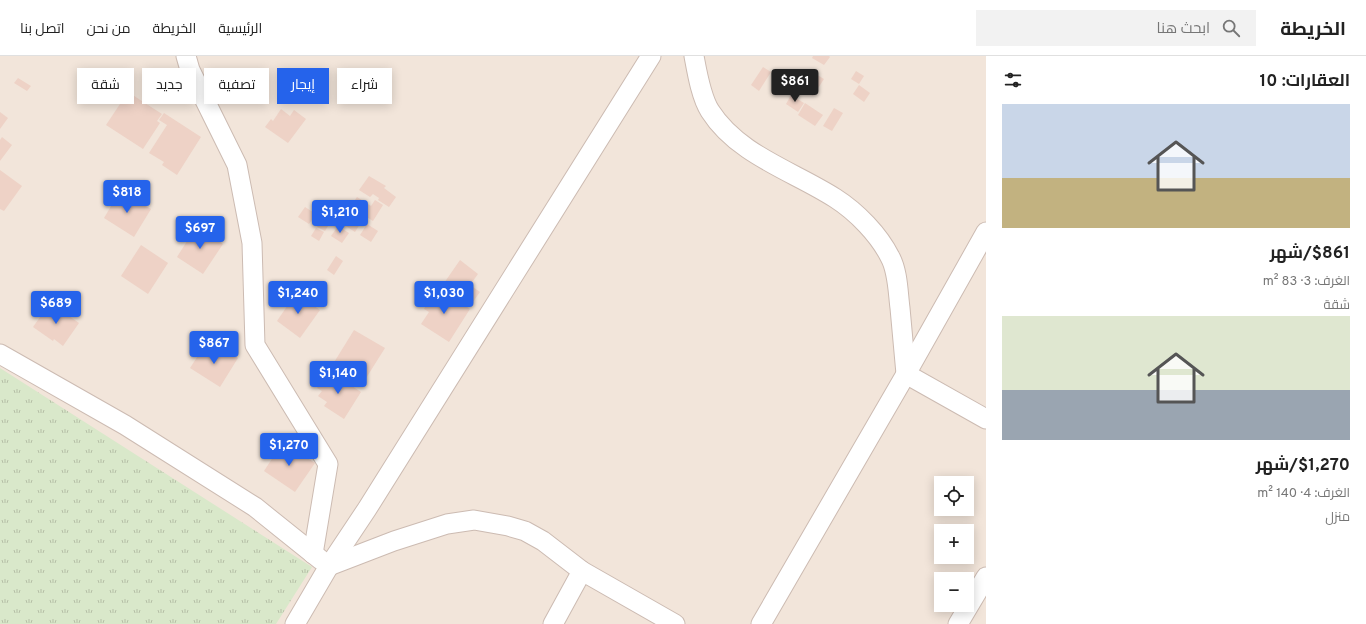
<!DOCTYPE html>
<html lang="ar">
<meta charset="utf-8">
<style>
body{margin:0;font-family:Overpass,Cairo,sans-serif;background:#f2f2f2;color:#222;direction:rtl;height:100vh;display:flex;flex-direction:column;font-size:15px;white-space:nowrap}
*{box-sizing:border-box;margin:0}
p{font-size:13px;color:#767676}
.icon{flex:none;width:22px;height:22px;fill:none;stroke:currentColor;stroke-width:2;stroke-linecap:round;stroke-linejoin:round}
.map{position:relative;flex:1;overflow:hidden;direction:ltr}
.drawer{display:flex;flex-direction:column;background:#fff;width:380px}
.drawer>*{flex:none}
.top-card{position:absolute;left:12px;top:12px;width:380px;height:36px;direction:rtl;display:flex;gap:8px}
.buttons{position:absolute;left:934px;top:420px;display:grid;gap:8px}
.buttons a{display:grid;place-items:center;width:40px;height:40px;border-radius:0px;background:#fff;box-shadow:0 2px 10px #0003;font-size:20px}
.price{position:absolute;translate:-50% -34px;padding:0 9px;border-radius:4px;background:#2563eb;color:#fff;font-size:13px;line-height:26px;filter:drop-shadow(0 1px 2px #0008)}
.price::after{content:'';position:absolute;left:50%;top:24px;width:12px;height:9px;margin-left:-6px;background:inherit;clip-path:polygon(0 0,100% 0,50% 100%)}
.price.current{background:#222;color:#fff}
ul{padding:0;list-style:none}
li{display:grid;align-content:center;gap:8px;height:212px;padding:0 16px}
li span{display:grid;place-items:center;height:124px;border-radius:0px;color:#555}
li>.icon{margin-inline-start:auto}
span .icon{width:72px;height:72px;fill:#fffc;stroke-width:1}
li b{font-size:17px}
h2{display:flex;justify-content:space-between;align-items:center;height:48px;padding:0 16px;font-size:17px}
.chip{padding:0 14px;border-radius:0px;background:#fff;box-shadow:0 2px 10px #0003;font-size:14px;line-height:36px}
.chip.current{background:#2563eb;color:#fff}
header{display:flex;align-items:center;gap:24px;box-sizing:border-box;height:56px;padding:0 20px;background:#fff;border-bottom:1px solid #e0e0e0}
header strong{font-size:19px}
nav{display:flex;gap:22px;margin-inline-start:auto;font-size:14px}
.search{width:280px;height:36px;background:#f2f2f2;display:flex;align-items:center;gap:10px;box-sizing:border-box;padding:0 14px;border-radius:0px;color:#767676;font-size:15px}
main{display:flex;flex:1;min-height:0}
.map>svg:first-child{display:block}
.residential{fill:#f2e5da;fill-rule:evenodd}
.park{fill:url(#park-tufts)}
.building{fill:#eed2c6}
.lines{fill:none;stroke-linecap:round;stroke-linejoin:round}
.street-casing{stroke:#ccbbb2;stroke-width:21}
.street{stroke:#fff;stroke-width:19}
</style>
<header>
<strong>الخريطة</strong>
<div class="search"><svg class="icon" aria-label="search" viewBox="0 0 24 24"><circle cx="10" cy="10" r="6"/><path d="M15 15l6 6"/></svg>ابحث هنا</div>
<nav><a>الرئيسية</a><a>الخريطة</a><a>من نحن</a><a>اتصل بنا</a></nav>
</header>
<main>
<section class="drawer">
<h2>العقارات: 10<svg class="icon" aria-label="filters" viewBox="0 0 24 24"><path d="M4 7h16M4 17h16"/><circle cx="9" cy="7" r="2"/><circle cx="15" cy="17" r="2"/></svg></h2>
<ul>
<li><span style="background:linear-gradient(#c9d6e8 60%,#c2b280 0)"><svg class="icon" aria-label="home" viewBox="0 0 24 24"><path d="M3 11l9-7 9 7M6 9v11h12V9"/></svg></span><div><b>$861/شهر</b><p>الغرف: 3 · 83 m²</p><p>شقة</p></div></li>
<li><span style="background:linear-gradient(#dfe7d0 60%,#9aa5b1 0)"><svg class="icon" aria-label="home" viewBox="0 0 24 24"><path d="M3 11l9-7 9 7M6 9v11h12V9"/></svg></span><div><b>$1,270/شهر</b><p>الغرف: 4 · 140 m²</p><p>منزل</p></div></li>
</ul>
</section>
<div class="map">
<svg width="986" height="568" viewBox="0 0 986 568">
<defs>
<pattern id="park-tufts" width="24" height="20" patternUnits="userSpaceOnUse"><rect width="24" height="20" fill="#d9e8ca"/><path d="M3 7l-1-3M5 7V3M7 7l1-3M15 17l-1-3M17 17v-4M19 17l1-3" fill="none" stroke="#b5bfa6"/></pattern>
</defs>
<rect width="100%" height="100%" fill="#fbf4eb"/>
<path class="residential" d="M0,0H986V568H0ZM941,427H967V453H941ZM941,475H967V501H941ZM941,523H967V549H941Z"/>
<polygon class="park" points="0,312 312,511 276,568 0,568"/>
<g class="building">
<polygon points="813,0 829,0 830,1 824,9 812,2"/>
<polygon points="763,11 771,16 759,35 751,29"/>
<polygon points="856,15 864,20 859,28 851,23"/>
<polygon points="814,17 824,23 813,40 803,34"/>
<polygon points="18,22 31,30 27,35 14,27"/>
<polygon points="859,29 870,37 864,46 853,38"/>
<polygon points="128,36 162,58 157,65 160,67 143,93 106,69"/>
<polygon points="791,39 804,47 798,56 786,48"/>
<polygon points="805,47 823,59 815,70 798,59"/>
<polygon points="834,52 843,57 832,75 823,70"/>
<polygon points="281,53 290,60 294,54 306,63 288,87 265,71 271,63 273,65"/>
<polygon points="0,56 8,62 0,73"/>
<polygon points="164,57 201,81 177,119 162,109 164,106 149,97 167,69 159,64"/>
<polygon points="2,81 12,89 0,105 0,84"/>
<polygon points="0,114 22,130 4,155 0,153"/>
<polygon points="369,120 386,130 384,132 396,141 389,151 378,144 379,142 373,138 370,141 359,134"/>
<polygon points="120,135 151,153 134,181 104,162"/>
<polygon points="357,141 371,150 375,144 383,149 373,165 365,160 355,176 335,163 343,149 349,153"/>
<polygon points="305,151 316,158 309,168 298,161"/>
<polygon points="323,162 330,167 325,175 317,171"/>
<polygon points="367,168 378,175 371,186 360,179"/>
<polygon points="338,170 349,177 342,187 331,180"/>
<polygon points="196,171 223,188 203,218 177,201"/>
<polygon points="316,172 324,176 319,185 311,180"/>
<polygon points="141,189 168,207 148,238 121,220"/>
<polygon points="336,200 343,205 334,219 327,214"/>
<polygon points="460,204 478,218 470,229 480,236 470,250 442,230"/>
<polygon points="437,231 470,253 449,286 421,268 429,256 424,253"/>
<polygon points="296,237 320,254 300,282 277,265"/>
<polygon points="50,247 79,267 63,290 54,283 53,285 33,271"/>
<polygon points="354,274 385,292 363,327 333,308"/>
<polygon points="217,289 238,302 220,331 190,312 203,292 211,297"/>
<polygon points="329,315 361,336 344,363 324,350 327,346 318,340 322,335 317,332"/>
<polygon points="283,386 315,407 295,436 264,415"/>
</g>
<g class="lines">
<g class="street-casing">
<g id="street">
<polyline points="186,0 190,14 237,109 252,187 255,289 328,408 313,498"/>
<path d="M694,0C697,16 701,41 710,55C738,99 793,115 835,142C857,156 879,179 890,201C898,215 898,237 900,252C902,274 904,296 906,318L986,363"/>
<polyline points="0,298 125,369 255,451 321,504"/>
<polyline points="329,510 394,485 447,468 474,464 508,470 525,475 543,485 582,515 675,568"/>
<polyline points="295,568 329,510 367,453 651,0"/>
<polyline points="553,568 582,515"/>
<polyline points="761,568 906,318 986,176"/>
<polyline points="958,568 986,521"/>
</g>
</g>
<use href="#street" class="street"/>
</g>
</svg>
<div class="buttons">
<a><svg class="icon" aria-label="locate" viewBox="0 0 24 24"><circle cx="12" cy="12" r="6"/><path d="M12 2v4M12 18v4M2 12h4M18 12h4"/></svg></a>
<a>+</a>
<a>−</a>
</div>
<b class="price current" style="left:795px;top:47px">$861</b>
<b class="price" style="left:127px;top:158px">$818</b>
<b class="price" style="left:340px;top:178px">$1,210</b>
<b class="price" style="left:200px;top:194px">$697</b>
<b class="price" style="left:298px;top:259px">$1,240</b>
<b class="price" style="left:444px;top:259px">$1,030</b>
<b class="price" style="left:56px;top:269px">$689</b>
<b class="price" style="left:214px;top:309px">$867</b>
<b class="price" style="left:338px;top:339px">$1,140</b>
<b class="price" style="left:289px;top:411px">$1,270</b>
<div class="top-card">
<a class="chip">شراء</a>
<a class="chip current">إيجار</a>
<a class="chip">تصفية</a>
<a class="chip">جديد</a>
<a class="chip">شقة</a>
</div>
</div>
</main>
